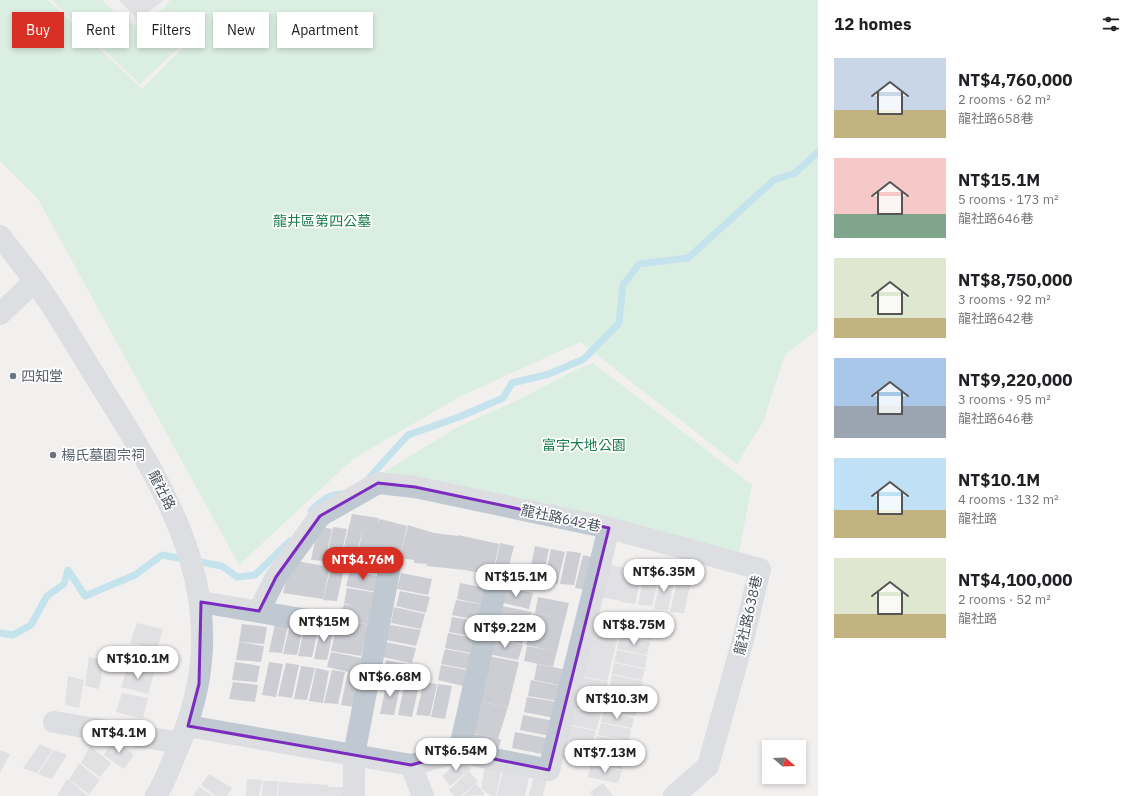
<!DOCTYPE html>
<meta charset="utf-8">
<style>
body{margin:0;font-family:"IBM Plex Sans","Noto Sans TC",sans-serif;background:#f6f6f6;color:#202124;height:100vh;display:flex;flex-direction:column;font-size:15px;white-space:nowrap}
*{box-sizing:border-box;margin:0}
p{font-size:13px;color:#757577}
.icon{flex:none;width:22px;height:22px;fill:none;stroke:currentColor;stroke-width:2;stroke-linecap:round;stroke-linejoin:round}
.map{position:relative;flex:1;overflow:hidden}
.panel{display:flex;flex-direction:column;background:#fff;width:320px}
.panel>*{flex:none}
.banner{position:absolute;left:12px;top:12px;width:380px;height:36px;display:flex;gap:8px}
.needle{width:26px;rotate:109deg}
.fabs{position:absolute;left:762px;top:740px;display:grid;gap:8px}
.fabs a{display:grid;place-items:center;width:44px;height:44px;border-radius:0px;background:#fff;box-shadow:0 2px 6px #0003;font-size:20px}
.price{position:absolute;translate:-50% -34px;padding:0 9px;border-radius:14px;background:#fff;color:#222;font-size:13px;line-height:26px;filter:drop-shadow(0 1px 2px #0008)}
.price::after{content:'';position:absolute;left:50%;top:24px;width:12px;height:9px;margin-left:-6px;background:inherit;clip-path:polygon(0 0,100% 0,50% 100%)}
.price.on{background:#d93025;color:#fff}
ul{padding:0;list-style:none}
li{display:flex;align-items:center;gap:12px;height:100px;padding:0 16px}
li span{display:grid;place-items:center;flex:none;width:112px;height:80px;border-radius:0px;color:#555}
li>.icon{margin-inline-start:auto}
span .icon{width:48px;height:48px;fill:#fffc;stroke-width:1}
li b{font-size:17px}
h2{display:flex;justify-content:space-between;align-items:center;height:48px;padding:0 16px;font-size:17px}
.pill{padding:0 14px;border-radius:0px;background:#fff;box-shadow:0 2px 6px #0003;font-size:14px;line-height:36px}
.pill.on{background:#d93025;color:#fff}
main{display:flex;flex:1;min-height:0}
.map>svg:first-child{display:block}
.green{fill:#bfeed2}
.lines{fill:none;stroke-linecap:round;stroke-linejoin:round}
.stream{stroke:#8ed6e9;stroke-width:7}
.building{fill:#ccced4}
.minor{stroke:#c0c9d1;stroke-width:22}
.marked{fill:none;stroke:#7b2cbf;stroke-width:3;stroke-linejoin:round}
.worship-dot{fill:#6b7280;stroke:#fff;stroke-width:1.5}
.labels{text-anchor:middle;stroke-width:3.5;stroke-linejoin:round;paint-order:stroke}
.park-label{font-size:14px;fill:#1a7c4c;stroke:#fff}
.worship-label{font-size:14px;fill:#5b616d;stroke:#fff;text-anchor:start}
.street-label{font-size:14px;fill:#48525c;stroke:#fff}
</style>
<main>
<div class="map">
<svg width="818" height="796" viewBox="0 0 818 796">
<rect width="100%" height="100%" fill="#f2efef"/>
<g class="green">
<polygon points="0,0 48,0 142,89 228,2 140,84 52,0 102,0 122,19 139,27 165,7 170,0 818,0 818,329 785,355 763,422 737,464 580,342 459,397 353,459 239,565 38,199 0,161"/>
<polygon points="593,363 752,485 739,552 384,472 456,428 518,400 575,370"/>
</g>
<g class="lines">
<g class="stream">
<polyline points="368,479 408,435 459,417 503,398 512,383 549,374 584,359 619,323 623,285 639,264 688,258 774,180 795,173 818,152"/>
<path d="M311,511C322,500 330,493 346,494"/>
<polyline points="0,633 13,635 31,625 47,596 64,584 68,570 85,596 135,575 162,555 222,566 237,577 255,575 290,541"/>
</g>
</g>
<g class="building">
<polygon points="119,0 164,0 138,20"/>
<polygon points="352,514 379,518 378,523 380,519 407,526 400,558 387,554 372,552 373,550 359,548 363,528 358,548 344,547"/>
<polygon points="408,525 434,533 458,536 458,535 499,544 492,577 478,575 479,573 465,570 427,566 427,564 414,563 414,560 400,558"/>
<polygon points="318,526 332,529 325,561 311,560"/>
<polygon points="333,527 347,529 340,561 326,560"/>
<polygon points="500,543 514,546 506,578 493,576"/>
<polygon points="535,546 549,549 542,581 528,580"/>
<polygon points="551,549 565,552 557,584 544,582"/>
<polygon points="567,551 581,553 574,585 560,584"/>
<polygon points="583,555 596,558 589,590 575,588"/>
<polygon points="291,560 330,567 323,599 283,593"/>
<polygon points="602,562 628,569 621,601 595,596"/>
<polygon points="331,567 344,569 337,601 323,600"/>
<polygon points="628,569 642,572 635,604 621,602"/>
<polygon points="350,571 381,577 376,592 346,586"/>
<polygon points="645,571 659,574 652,606 638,605"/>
<polygon points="401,573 432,579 428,595 397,589"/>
<polygon points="661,576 675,578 668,610 654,609"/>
<polygon points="678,578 691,581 684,613 670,612"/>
<polygon points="460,583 491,589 487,605 457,599"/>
<polygon points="503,587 533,593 529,609 499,602"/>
<polygon points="347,588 378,593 370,625 340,619 344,604 355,606 344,603"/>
<polygon points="400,591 430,597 426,613 396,606"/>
<polygon points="538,597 569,603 553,667 524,661 527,646 553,651 526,645 530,629 542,632 530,628 533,613 558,618 535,613"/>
<polygon points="456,600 487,605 482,621 452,615"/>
<polygon points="501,606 532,612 527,628 497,621"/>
<polygon points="394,607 425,614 421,629 391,623"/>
<polygon points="590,613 621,619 617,635 599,631 618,636 607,681 577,675 584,644 596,647 584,644"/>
<polygon points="452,617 483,622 479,638 449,632"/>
<polygon points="276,619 289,621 282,653 269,652"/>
<polygon points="338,619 369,625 365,641 343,636 365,641 361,656 331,651"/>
<polygon points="624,619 654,622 651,640 621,634"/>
<polygon points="291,621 304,623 297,655 283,654"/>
<polygon points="306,622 319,625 312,657 298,656"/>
<polygon points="495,622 526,628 522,644 492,638"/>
<polygon points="137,623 163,629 157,649 130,643"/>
<polygon points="242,624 267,627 264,644 239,642"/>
<polygon points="321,625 334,628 327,660 314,659"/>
<polygon points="390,625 421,630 416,646 386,640"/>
<polygon points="448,633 479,639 475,654 445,648"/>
<polygon points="620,636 650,642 647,655 617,649"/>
<polygon points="492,639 523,645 518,660 488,654"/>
<polygon points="239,642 264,646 261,662 236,660"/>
<polygon points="385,642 416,648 412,663 382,657"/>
<polygon points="132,645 158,651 153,671 126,664"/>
<polygon points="445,649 476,655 472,670 441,664"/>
<polygon points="617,650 647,656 645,668 614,662"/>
<polygon points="331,652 362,658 357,674 327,667"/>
<polygon points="488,656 519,662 508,707 478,701"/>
<polygon points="89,657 104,661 99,689 85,686"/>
<polygon points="386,660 417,666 413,681 383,676"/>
<polygon points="235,662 260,666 257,682 232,680"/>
<polygon points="269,662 283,664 276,697 262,695"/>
<polygon points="286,663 299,665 292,698 278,696"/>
<polygon points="614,663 645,669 642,680 612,674"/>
<polygon points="537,664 568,670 564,686 534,680"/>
<polygon points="441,665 472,671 468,687 438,680"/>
<polygon points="301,666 315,668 307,700 294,699"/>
<polygon points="128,667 154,673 148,694 121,687"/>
<polygon points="316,668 329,671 323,703 309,701"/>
<polygon points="332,670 345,672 338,704 324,703"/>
<polygon points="348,672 361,675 354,707 341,705"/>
<polygon points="612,675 643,681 640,692 610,686"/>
<polygon points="68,676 84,680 79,708 65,705"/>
<polygon points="577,676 608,682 600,713 570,707"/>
<polygon points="531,680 562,686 558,701 528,696"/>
<polygon points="387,681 401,683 394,715 380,714"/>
<polygon points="233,682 258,685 255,702 229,699"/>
<polygon points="405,682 419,685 412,717 398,715"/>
<polygon points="424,682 437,684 430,716 416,715"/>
<polygon points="438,684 452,686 445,719 431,717"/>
<polygon points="610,687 640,693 637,705 607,698"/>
<polygon points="122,693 148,698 143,719 116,712"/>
<polygon points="527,697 558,702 554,718 524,712"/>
<polygon points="607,699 638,705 635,716 604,711"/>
<polygon points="477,701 508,707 498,739 501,739 497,755 467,749 470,733 496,738 468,732"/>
<polygon points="570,708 601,714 596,730 566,724"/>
<polygon points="603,711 634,718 632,728 601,722"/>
<polygon points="523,715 554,721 550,736 520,730"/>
<polygon points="601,723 631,729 629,741 598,735"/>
<polygon points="565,725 596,731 592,746 561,740"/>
<polygon points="515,732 546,738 542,754 512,748"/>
<polygon points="597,736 628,742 625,755 595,749"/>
<polygon points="114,738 134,755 124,769 104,755"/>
<polygon points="561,742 592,748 588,763 557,758"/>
<polygon points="40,744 53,750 37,773 23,768"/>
<polygon points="90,746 111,763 100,777 81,763"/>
<polygon points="0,750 10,754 0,773"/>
<polygon points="54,750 67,755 52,779 38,774"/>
<polygon points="595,750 626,756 622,769 592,764"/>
<polygon points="462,758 471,769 450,786 442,776"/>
<polygon points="79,763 100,780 89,794 69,780"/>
<polygon points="485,765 502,766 496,796 492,796 481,789"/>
<polygon points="591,765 622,771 618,783 588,777"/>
<polygon points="503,768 530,773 525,796 497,796"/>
<polygon points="469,771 478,782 461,796 454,796 449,790"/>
<polygon points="209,774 232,788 227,796 216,796 201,785"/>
<polygon points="534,774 547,777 543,796 529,796"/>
<polygon points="67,779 88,796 57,796"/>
<polygon points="247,779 262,780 259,796 246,796"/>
<polygon points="263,781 278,781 277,796 262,796"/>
<polygon points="279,782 329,785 328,787 348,787 347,796 278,796"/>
<polygon points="603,783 613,796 593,796 590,792"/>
<polygon points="476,784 485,795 463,796"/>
<polygon points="199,787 213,796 193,796"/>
</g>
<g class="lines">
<g class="minor">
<path d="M0,236C11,250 23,265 34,280C59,314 79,351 101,386C176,505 239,609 177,750C171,765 165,782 156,796"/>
<polyline points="0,314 35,281"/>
<polyline points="201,602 336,625"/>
<polyline points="259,611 276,577 320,516 378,483 415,487 609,528 760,569 743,640 708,766 674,796"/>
<polyline points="54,722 180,743"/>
<polyline points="188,726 411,765 459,752 549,770 609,528"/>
<polyline points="459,752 497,583"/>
<polyline points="411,765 423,796"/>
<polyline points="354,796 354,755 391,561"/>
</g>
</g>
<path d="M0 0H818V796H0ZM378,483L415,487L609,528L549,770L459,752L411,765L188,726L199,684L201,602L259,611L276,577L320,516Z" fill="#f2efef" fill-opacity=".55" fill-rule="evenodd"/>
<path class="marked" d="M378,483L415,487L609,528L549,770L459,752L411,765L188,726L199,684L201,602L259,611L276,577L320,516Z"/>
<g class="worship-dot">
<circle cx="13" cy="376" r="4"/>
<circle cx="53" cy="455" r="4"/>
</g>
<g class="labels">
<g class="park-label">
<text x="322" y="226">龍井區第四公墓</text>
<text x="584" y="450">富宇大地公園</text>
</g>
<g class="worship-label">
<text x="21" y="381">四知堂</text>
<text x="61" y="460">楊氏墓園宗祠</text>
</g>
<g class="street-label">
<text transform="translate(162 490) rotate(63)" y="5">龍社路</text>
<text transform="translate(561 518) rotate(12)" y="5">龍社路642巷</text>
<text transform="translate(748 615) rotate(-77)" y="5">龍社路638巷</text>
</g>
</g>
</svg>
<div class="fabs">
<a><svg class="needle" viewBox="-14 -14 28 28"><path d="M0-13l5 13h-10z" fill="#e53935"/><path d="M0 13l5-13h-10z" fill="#757577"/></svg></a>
</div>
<b class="price on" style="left:363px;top:581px">NT$4.76M</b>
<b class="price" style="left:664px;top:593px">NT$6.35M</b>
<b class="price" style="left:516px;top:598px">NT$15.1M</b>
<b class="price" style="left:324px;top:643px">NT$15M</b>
<b class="price" style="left:634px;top:646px">NT$8.75M</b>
<b class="price" style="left:505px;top:649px">NT$9.22M</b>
<b class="price" style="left:138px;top:680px">NT$10.1M</b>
<b class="price" style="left:390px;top:698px">NT$6.68M</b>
<b class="price" style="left:617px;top:720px">NT$10.3M</b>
<b class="price" style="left:119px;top:754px">NT$4.1M</b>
<b class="price" style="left:456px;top:772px">NT$6.54M</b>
<b class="price" style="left:605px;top:774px">NT$7.13M</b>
<div class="banner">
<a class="pill on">Buy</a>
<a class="pill">Rent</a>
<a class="pill">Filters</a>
<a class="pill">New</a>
<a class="pill">Apartment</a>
</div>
</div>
<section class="panel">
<h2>12 homes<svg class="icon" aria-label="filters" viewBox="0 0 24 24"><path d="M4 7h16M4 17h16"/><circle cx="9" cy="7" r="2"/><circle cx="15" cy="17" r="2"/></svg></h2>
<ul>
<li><span style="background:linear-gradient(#c9d6e8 65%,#c2b280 0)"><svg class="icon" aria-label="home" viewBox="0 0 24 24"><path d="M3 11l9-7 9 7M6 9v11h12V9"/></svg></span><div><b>NT$4,760,000</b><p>2 rooms · 62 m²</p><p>龍社路658巷</p></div></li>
<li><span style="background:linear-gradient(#f6c9c9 70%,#7fa58c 0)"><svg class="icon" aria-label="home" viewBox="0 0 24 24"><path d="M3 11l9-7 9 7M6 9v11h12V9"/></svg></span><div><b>NT$15.1M</b><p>5 rooms · 173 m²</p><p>龍社路646巷</p></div></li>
<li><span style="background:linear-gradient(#dfe7d0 75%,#c2b280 0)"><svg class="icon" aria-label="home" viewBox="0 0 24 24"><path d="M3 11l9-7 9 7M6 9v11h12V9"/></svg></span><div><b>NT$8,750,000</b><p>3 rooms · 92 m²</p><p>龍社路642巷</p></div></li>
<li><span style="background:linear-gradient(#a9c7e8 60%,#9aa5b1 0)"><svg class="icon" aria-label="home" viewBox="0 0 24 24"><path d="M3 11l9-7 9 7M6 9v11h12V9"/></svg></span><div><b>NT$9,220,000</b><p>3 rooms · 95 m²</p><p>龍社路646巷</p></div></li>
<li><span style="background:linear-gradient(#bfe0f5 65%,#c2b280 0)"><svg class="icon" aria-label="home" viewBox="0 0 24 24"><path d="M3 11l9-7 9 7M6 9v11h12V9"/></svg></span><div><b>NT$10.1M</b><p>4 rooms · 132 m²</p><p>龍社路</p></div></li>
<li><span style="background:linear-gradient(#dfe7d0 70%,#c2b280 0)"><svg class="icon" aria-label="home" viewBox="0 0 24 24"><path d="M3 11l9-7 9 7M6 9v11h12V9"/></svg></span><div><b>NT$4,100,000</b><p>2 rooms · 52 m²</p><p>龍社路</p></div></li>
</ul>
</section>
</main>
